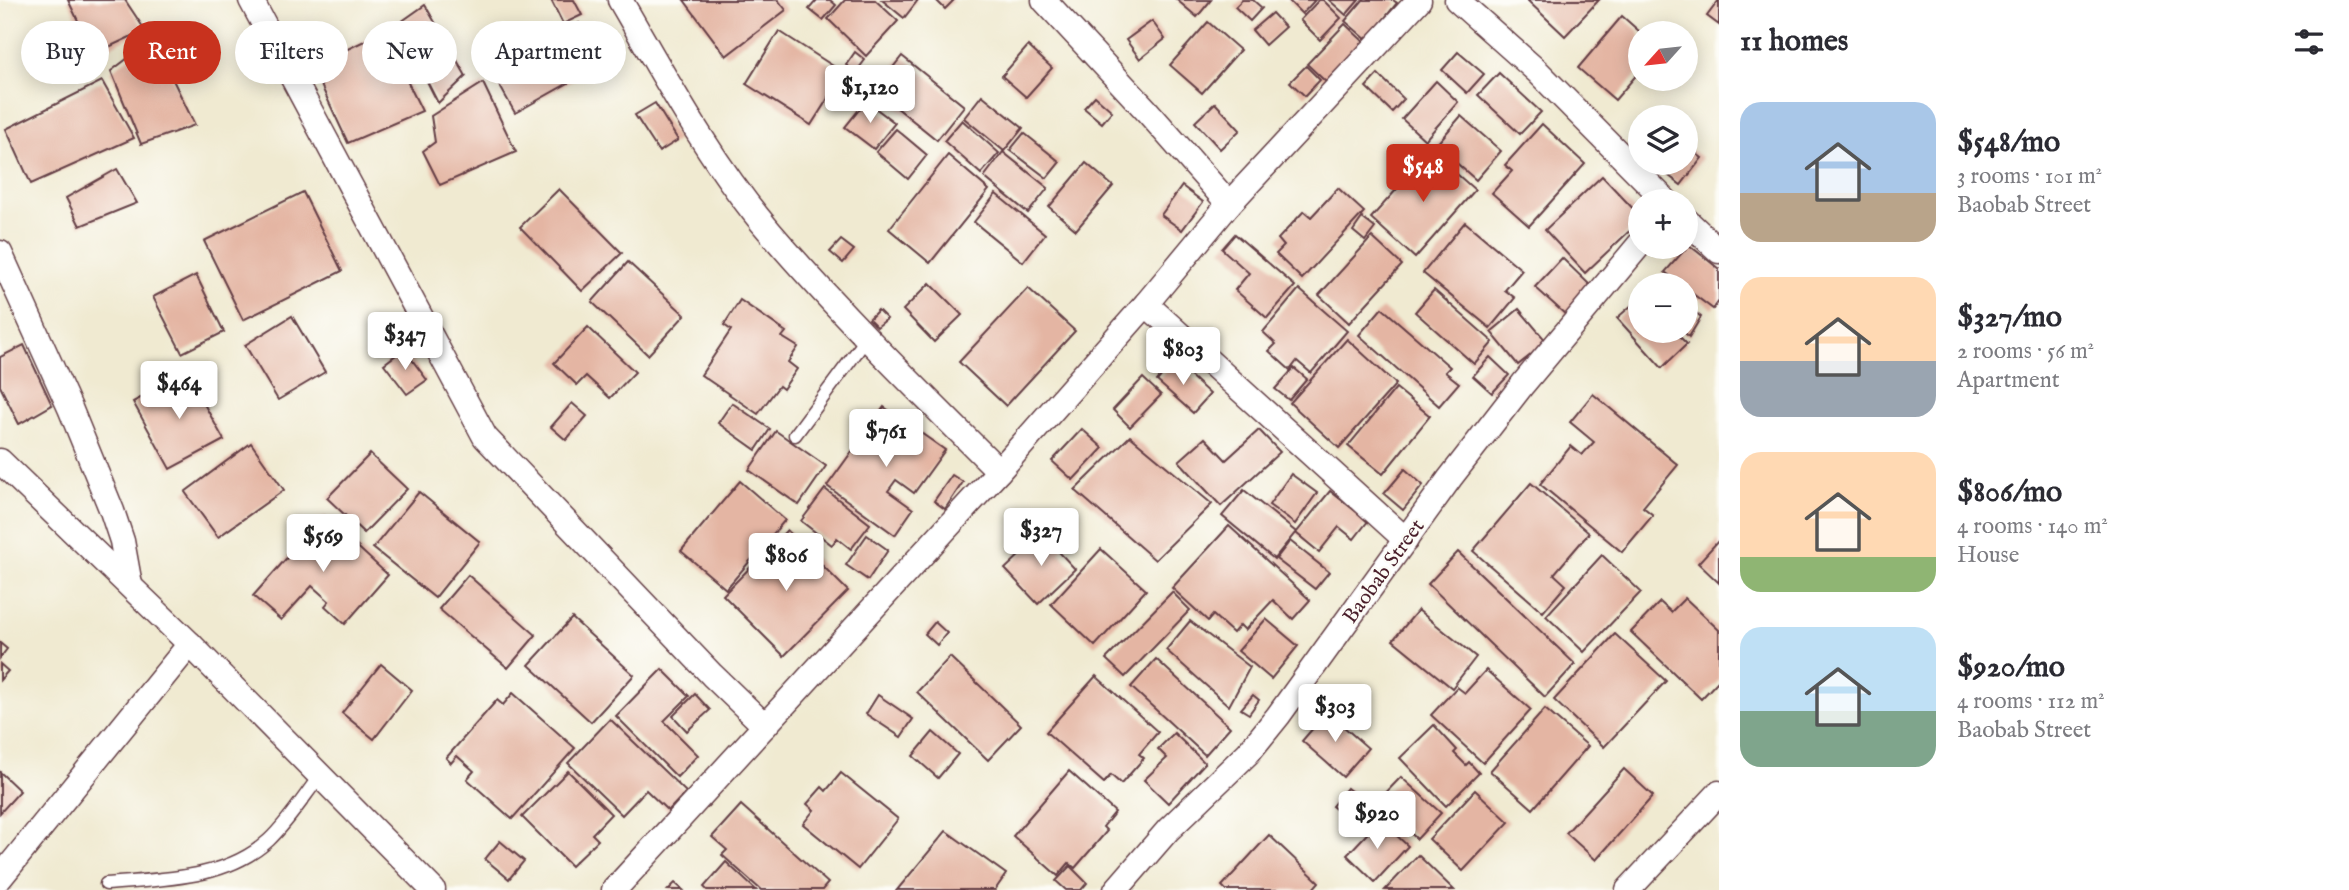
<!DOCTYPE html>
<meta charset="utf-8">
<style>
body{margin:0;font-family:"IM FELL English",serif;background:#f7f7f7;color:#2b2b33;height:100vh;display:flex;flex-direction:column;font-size:26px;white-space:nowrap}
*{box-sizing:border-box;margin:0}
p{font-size:23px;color:#7c7c81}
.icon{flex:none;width:38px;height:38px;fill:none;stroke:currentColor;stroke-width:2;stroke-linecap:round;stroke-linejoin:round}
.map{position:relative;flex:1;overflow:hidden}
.panel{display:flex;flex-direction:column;background:#fff;width:630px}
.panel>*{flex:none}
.top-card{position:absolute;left:21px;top:21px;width:665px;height:63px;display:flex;gap:14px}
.needle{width:46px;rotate:243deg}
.controls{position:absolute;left:1628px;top:21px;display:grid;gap:14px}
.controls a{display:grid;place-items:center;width:70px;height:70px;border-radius:50%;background:#fff;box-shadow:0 4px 18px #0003;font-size:35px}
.price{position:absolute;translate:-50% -60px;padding:0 16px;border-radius:7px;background:#fff;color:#222;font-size:23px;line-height:46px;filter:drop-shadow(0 2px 4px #0008)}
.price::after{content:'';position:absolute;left:50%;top:42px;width:21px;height:16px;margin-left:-10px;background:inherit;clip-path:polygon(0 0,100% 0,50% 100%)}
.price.on{background:#c8321e;color:#fff}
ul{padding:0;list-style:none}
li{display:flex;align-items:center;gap:21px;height:175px;padding:0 21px}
li span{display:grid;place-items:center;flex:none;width:196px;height:140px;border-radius:21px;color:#555}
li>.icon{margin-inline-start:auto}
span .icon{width:84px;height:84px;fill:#fffc;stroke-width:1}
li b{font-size:30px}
h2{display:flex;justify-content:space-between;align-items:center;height:84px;padding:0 21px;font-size:30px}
.tag{padding:0 24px;border-radius:32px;background:#fff;box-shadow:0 4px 18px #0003;font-size:24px;line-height:63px}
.tag.on{background:#c8321e;color:#fff}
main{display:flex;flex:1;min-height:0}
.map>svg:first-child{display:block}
.building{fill:#e4b5a3}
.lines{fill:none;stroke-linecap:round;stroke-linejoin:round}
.service-casing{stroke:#633d44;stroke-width:15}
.minor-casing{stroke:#633d44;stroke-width:27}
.service{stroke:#fff;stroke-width:12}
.minor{stroke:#fff;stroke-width:24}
.labels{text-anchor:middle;stroke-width:5;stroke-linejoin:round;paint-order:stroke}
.street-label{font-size:21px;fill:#4a1f2b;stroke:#fdfcf7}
</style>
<main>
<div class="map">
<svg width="1719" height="890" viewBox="0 0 1719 890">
<rect width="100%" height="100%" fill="#fdfcf7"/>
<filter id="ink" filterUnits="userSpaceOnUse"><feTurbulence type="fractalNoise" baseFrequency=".0143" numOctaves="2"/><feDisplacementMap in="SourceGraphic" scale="14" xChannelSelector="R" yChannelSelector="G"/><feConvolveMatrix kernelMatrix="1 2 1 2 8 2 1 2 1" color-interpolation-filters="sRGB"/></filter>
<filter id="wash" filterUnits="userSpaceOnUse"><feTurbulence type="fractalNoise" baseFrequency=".00686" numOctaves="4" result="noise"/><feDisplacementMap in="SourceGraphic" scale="28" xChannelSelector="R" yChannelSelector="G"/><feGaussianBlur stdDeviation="1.57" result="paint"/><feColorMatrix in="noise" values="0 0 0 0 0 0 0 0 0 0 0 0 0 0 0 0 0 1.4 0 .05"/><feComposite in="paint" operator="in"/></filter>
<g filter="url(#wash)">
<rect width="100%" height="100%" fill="#f0ead1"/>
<g id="blocks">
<g class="building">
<polygon points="68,0 125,0 145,30 94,54"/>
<polygon points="551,0 574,0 582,15 563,24"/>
<polygon points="684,0 778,0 786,10 726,56"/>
<polygon points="817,0 830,0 836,5 823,20 809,9"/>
<polygon points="845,0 875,0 898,21 866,56 828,19"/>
<polygon points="882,0 918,0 904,18"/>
<polygon points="936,0 954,0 945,9"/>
<polygon points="1177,0 1211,0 1197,17"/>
<polygon points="1242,0 1253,0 1262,8 1250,21 1235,7"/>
<polygon points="1288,0 1315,0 1302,14"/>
<polygon points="1319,0 1323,0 1341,18 1320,40 1300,20"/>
<polygon points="1329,0 1359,0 1346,15"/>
<polygon points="1363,0 1393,0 1397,3 1367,40 1345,21"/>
<polygon points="1527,0 1599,0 1565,36"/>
<polygon points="1719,0 1719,25 1707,16"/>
<polygon points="425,5 466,76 438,103 398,24"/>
<polygon points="1272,13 1285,27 1265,45 1252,30"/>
<polygon points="1622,16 1640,32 1640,71 1615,100 1578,68"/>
<polygon points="1152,21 1165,39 1140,59 1126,40"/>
<polygon points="1208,22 1240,50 1202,93 1170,65"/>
<polygon points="579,23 602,64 515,113 492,72"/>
<polygon points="1345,24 1364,42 1326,82 1307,64"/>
<polygon points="779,31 844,73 811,125 746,84"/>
<polygon points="383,32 422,111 348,143 312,66"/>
<polygon points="153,39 195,125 141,144 111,71"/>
<polygon points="1028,46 1052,68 1026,97 1002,76"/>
<polygon points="855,52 865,60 856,72 846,65"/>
<polygon points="1458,52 1484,74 1467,93 1442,70"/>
<polygon points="902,56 964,106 937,140 875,90"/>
<polygon points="1306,66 1320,80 1305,96 1290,82"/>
<polygon points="1499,73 1541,112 1520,134 1478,95"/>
<polygon points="1378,74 1404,99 1392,112 1366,87"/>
<polygon points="102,81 134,138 31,184 6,129"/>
<polygon points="1436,81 1458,102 1425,140 1402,119"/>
<polygon points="483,83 516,152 440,185 423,151 435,142 431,116"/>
<polygon points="982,95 1023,128 1004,151 964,118"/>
<polygon points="1095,96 1112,111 1102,123 1084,108"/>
<polygon points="866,101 895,123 874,149 845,127"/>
<polygon points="655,103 678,140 659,152 635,115"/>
<polygon points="1215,103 1240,130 1220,149 1195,122"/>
<polygon points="1461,116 1501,151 1476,180 1436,145"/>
<polygon points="962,120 999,153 981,174 944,141"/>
<polygon points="1542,124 1585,164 1529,226 1492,193 1512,171 1505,165"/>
<polygon points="896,129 927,155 908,179 876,152"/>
<polygon points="1024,133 1060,162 1047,178 1010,150"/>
<polygon points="1685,145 1702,158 1681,185 1660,169 1665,163 1685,163"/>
<polygon points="1431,151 1475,190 1415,258 1371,218"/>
<polygon points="1003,152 1048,188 1028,213 984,177"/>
<polygon points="948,155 989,190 930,263 889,229"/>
<polygon points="1086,163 1113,186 1076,230 1049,207"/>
<polygon points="117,169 137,203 80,226 66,198"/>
<polygon points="1602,176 1640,216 1640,221 1585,273 1545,230"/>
<polygon points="1182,186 1203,202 1182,230 1161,215"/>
<polygon points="1338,188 1364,212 1302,279 1276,254 1284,246 1278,239 1304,211 1311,217"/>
<polygon points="559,189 622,253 582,291 520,227"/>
<polygon points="303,192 342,271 243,320 204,241"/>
<polygon points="996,194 1045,234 1023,262 974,222"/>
<polygon points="1362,218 1375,228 1365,241 1353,231"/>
<polygon points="1465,222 1522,270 1505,290 1515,298 1490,328 1423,273"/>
<polygon points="1235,234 1295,286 1267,318 1235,290 1249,273 1222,249"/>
<polygon points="1372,237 1402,265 1349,323 1319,295"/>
<polygon points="841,240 854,250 843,263 830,252"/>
<polygon points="1689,245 1719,269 1719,301 1713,309 1685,288 1685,285 1682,285 1665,272"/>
<polygon points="1562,258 1592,287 1566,315 1535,287"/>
<polygon points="628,262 685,315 648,355 592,302"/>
<polygon points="196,275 224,332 182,353 153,297"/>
<polygon points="930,283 962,315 934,342 903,310"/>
<polygon points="1028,288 1075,331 1006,406 959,362"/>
<polygon points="1299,289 1347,331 1311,373 1297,361 1290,370 1269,351 1276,344 1263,332"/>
<polygon points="1434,290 1493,342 1474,364 1415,312"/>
<polygon points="1640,298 1640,331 1674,331 1687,344 1662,368 1617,318"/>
<polygon points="740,300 786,332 782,337 798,347 788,362 797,369 783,389 779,386 758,414 701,375 731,330 724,325"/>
<polygon points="1685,304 1701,317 1689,337 1683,331 1685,331"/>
<polygon points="1382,308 1450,367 1445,372 1459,383 1439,406 1359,335"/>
<polygon points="1519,309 1547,342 1518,365 1491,332"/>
<polygon points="878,310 887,319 877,327 869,319"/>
<polygon points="292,316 325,372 278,400 245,345"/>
<polygon points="588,327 635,372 610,398 586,376 577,385 554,363"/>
<polygon points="1347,339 1396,384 1339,448 1290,403"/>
<polygon points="24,345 52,405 19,424 0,386 0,357"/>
<polygon points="404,349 427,380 407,394 384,364"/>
<polygon points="1490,357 1509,375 1492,393 1473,376"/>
<polygon points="1174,361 1210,394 1193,413 1157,381"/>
<polygon points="1294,368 1307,379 1289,400 1275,389"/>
<polygon points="187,373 224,440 170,469 133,402"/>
<polygon points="1143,378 1161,395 1130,427 1113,410"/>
<polygon points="1396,388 1430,416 1383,474 1348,446"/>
<polygon points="1593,394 1678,465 1643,507 1653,515 1622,552 1540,484 1571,446 1582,455 1594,442 1570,422"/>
<polygon points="572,403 587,416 566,440 551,427"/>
<polygon points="732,403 770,429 756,450 718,423"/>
<polygon points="884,407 945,450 914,493 896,480 888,491 913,509 895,535 827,486"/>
<polygon points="1082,429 1103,448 1073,480 1052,461"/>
<polygon points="1259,430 1280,452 1221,506 1179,461 1205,438 1226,460"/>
<polygon points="776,431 826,466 799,505 749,470"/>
<polygon points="1130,436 1212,504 1155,560 1075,490"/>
<polygon points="251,443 284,490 218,537 185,492"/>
<polygon points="370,454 407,489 364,533 327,498"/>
<polygon points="1405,469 1423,485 1403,510 1384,494"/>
<polygon points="1291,474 1317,493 1295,524 1269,505"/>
<polygon points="952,475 963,482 945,509 934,501"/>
<polygon points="740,481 785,520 726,589 681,551"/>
<polygon points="1531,483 1589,533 1554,574 1566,585 1543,612 1473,551"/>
<polygon points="825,489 870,524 851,549 837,538 832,545 801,521"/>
<polygon points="1244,490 1296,532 1274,559 1222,516"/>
<polygon points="1330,491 1368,521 1354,539 1339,527 1319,552 1296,533"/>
<polygon points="419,492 480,542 435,598 373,548"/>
<polygon points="324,516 388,575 345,624 325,606 329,601 312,586 281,620 253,596"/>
<polygon points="1229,526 1310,600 1293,619 1273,600 1245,630 1240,625 1233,633 1213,615 1208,621 1172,588"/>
<polygon points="787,530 848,591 784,656 723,595"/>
<polygon points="1045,531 1063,549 1059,552 1075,569 1038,604 1005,569"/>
<polygon points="867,535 888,550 868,580 846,565"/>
<polygon points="1719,540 1719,583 1698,563"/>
<polygon points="1290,541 1329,572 1315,589 1276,559"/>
<polygon points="1101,549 1146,590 1095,646 1051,604"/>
<polygon points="1458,552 1575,664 1545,697 1428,584"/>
<polygon points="1602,555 1641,592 1584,652 1546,616"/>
<polygon points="468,575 536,635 508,668 439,609"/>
<polygon points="1172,592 1190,610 1125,677 1106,659"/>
<polygon points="1685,598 1719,630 1719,680 1701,699 1631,632 1660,602 1671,612"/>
<polygon points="1418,610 1476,657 1452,688 1393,640"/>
<polygon points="572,618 634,675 591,722 529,665"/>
<polygon points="1266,619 1298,646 1271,679 1238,651"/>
<polygon points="1190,621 1250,667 1229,706 1166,650"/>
<polygon points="935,622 947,633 937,645 925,634"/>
<polygon points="1615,634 1666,681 1604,747 1554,700"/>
<polygon points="0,643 7,649 0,658"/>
<polygon points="950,657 1021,725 988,760 917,692"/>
<polygon points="1156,659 1230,727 1205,755 1131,687"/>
<polygon points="0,664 8,671 0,680"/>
<polygon points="381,664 412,690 374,739 342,713"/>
<polygon points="662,669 689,696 664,721 698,755 677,777 616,716"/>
<polygon points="1486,670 1531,710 1483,763 1431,715 1457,687 1465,693"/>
<polygon points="1096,676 1158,732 1139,754 1144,758 1121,784 1111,775 1104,783 1046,732"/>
<polygon points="513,693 575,748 512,819 467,779 474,771 457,756 451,763 446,758 497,700 503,705"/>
<polygon points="695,694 710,710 687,731 673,716"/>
<polygon points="878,695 913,719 901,737 866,714"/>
<polygon points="1253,695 1259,700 1249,714 1241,709"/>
<polygon points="1545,709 1588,746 1533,809 1490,771"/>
<polygon points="1327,712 1368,748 1343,777 1302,741"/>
<polygon points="610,719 686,792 668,811 646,790 622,815 568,763"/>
<polygon points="1434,725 1457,750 1454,753 1466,765 1469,762 1479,773 1446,806 1400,758"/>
<polygon points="933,732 958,754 938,778 913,756"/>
<polygon points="1174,733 1205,763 1168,803 1144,780 1167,758 1158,749"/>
<polygon points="1624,769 1653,796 1596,860 1566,833"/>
<polygon points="568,771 611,814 592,834 598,840 571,866 522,817"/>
<polygon points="1069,771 1115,812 1103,827 1107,831 1075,868 1069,863 1058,876 1013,836"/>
<polygon points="0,772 20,791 0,813"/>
<polygon points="841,773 898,819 858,869 803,824 814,810 807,804 822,787 826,791"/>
<polygon points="1401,777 1441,813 1417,839 1377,802"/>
<polygon points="1347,788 1373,809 1358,827 1332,806"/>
<polygon points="1475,790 1509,822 1463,871 1429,839"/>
<polygon points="741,805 828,883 822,890 761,890 722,855 727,850 712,837"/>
<polygon points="1380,820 1408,846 1375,882 1347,855"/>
<polygon points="946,831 1006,874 995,890 897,890"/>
<polygon points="1269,835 1319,882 1312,890 1226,890 1222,886"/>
<polygon points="500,841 524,861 509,879 485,859"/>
<polygon points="1418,855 1454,890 1385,890"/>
<polygon points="726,862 756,890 707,890 704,887"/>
<polygon points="1070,866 1087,883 1081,890 1066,890 1056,881"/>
<polygon points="675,883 683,890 668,890"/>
</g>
</g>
</g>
<g filter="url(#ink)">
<use href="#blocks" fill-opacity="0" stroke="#633d44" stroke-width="2"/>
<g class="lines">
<g class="service-casing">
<g id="service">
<polyline points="795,435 867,338"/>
<path d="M106,884C161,879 226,880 269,840C288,822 303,798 319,777"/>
</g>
</g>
<g class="minor-casing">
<g id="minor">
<polyline points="251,0 485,437 712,675 765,726"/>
<path d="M620,0C666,79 711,163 770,232C842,316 921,393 999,471"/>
<polyline points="1044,0 1147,111 1229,204"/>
<polyline points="1457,0 1538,72 1666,201"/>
<polyline points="1685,219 1719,251"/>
<polyline points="0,253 70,408 112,511 122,541 130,585"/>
<polyline points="1146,304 1406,540"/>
<polyline points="0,461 190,644 433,890"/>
<polyline points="0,878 190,644"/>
<polyline points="614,890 999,471 1146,304 1229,204 1419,0"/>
<polyline points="1116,890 1168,830 1248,753 1278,716 1450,478 1523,384 1640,244"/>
<polyline points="1628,890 1719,793"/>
</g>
</g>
<use href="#service" class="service"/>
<use href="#minor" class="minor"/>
</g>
</g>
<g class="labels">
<g class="street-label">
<text transform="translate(1383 571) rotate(-54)" y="7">Baobab Street</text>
</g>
</g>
</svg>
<div class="controls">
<a><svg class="needle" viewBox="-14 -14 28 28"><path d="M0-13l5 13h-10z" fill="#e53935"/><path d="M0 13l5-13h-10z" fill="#7c7c81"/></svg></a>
<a><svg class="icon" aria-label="layers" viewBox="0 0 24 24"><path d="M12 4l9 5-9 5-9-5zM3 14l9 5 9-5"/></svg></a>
<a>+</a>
<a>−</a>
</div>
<b class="price" style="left:870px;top:125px">$1,120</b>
<b class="price on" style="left:1423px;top:204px">$548</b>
<b class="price" style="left:405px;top:372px">$347</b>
<b class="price" style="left:1183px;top:387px">$803</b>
<b class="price" style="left:179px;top:421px">$464</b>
<b class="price" style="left:886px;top:469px">$761</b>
<b class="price" style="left:1041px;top:568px">$327</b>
<b class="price" style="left:323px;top:574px">$569</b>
<b class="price" style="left:786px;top:593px">$806</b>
<b class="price" style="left:1335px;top:744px">$303</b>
<b class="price" style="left:1377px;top:851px">$920</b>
<div class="top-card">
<a class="tag">Buy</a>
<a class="tag on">Rent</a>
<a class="tag">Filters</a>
<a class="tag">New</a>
<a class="tag">Apartment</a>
</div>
</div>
<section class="panel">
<h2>11 homes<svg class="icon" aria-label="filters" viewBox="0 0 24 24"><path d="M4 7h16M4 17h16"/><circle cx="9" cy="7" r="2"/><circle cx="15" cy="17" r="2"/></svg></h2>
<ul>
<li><span style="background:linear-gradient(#a9c7e8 65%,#b9a48a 0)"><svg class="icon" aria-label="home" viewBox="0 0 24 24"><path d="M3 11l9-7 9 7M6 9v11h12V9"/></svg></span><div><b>$548/mo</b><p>3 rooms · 101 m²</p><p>Baobab Street</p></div></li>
<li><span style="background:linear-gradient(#ffd9b3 60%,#9aa5b1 0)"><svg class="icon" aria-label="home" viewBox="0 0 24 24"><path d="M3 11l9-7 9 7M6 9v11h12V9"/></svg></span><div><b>$327/mo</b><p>2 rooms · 56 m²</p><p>Apartment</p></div></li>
<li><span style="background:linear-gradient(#ffd9b3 75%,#8fb573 0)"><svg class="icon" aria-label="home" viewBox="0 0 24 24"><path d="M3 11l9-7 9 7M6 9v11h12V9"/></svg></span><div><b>$806/mo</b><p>4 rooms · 140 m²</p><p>House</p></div></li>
<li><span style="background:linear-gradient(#bfe0f5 60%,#7fa58c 0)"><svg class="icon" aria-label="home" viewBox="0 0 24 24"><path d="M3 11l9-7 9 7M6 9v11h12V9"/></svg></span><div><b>$920/mo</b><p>4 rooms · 112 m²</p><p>Baobab Street</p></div></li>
</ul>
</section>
</main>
